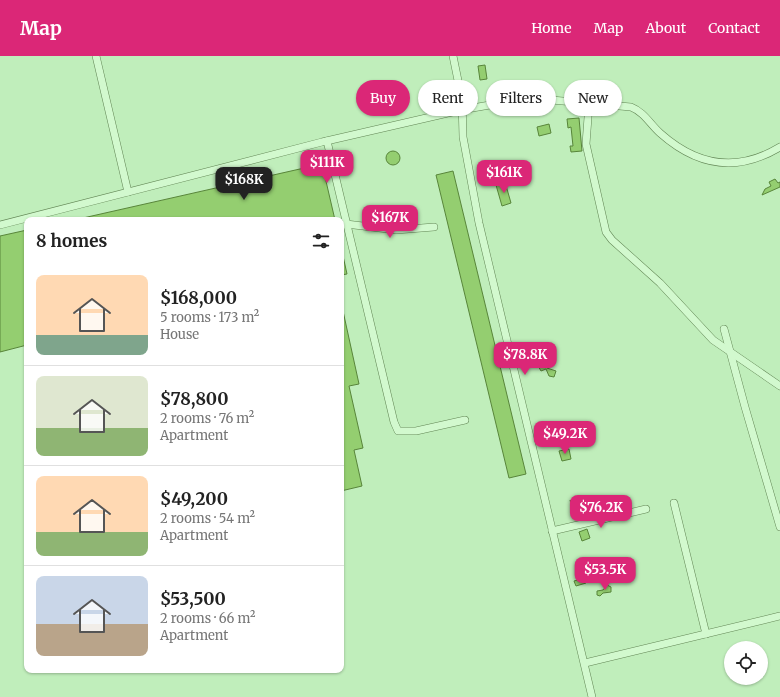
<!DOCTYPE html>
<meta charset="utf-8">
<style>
body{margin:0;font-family:Merriweather,serif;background:#f6f6f6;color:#222;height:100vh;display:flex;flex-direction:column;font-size:15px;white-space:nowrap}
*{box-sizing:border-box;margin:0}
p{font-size:13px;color:#767676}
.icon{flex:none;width:22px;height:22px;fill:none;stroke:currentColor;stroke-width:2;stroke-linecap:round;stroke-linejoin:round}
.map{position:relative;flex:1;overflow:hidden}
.sheet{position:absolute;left:24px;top:161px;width:320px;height:456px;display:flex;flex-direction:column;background:#fff;border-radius:8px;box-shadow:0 1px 3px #0004}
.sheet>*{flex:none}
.hud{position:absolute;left:356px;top:24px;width:364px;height:36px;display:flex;gap:8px}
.buttons{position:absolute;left:724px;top:585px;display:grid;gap:8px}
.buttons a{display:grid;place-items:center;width:44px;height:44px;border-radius:50%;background:#fff;box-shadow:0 1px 3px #0004;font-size:20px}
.price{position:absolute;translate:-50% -34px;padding:0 9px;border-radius:8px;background:#db2777;color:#fff;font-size:13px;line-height:26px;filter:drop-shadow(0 1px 2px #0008)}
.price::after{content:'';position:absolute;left:50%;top:24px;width:12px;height:9px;margin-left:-6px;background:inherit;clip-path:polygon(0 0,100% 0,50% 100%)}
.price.selected{background:#222;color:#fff}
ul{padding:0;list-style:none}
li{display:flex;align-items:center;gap:12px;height:100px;padding:0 12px}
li+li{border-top:1px solid #e0e0e0}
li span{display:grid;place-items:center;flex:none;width:112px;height:80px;border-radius:8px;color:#555}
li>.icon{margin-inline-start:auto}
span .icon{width:48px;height:48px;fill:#fffc;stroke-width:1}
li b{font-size:17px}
h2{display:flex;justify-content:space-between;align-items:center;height:48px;padding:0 12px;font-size:17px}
.pill{padding:0 14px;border-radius:18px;background:#fff;box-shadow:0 1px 3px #0004;font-size:14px;line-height:36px}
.pill.selected{background:#db2777;color:#fff}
header{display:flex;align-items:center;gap:24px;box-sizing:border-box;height:56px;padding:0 20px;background:#db2777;color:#fff}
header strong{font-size:19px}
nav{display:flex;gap:22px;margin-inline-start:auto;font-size:14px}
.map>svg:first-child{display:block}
.building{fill:#94ce70;stroke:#58853a}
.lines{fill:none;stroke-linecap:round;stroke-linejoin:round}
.minor-casing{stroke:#628655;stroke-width:8}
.minor{stroke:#d2f9ce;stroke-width:7}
</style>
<header>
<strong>Map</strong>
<nav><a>Home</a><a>Map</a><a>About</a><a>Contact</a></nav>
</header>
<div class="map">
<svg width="780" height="641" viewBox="0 0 780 641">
<rect width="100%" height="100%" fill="#c0eebb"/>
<g class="building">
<polygon points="485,9 487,23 480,24 478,10"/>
<polygon points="579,62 582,95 571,96 570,90 573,90 571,71 568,72 567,63"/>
<polygon points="549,68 551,77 539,80 537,71"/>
<circle cx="393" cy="102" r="7"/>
<polygon points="322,108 335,164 83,164 83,162"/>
<polygon points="453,115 526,418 509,422 436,119"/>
<polygon points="775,123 778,127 780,126 780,131 762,139 765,133 771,130 769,126"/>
<polygon points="505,126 511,147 502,150 496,129"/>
<polygon points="27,174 27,289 0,296 0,180"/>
<polygon points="341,200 343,200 347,218 341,219"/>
<polygon points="341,255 343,255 359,328 349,330 363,392 354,394 362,430 341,435"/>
<polygon points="541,294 549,311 547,312 556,315 554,321 549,320 546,313 541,315 534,303 532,297"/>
<polygon points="569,393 571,403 562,405 559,395"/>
<polygon points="570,444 574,448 581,446 583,452 579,454 583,459 583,463 575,463"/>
<polygon points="587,473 590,482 582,485 579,476"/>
<polygon points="582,513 587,516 583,523 586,527 576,530 574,525 581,523"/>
<polygon points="607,529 611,531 611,536 603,537 600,540 597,539 597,535 603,534"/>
</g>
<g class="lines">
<g class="minor-casing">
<g id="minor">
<polyline points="96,0 128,136"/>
<polyline points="453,0 462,44 463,81 479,167 592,641"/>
<polyline points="589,48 586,88 606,176 612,184 660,227 713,284 780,330"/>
<polyline points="327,85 394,366 398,375 416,375 465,364"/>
<polyline points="346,168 396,174 434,171"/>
<path d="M0,169L322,86L461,54L507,46L540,43L631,51C644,56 650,68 660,77C697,110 737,117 780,91"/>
<polyline points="724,273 745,351 780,471"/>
<polyline points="674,447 706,578"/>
<polyline points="552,475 646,453"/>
<polyline points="585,607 780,560"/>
</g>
</g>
<use href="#minor" class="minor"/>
</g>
</svg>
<div class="buttons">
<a><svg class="icon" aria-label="locate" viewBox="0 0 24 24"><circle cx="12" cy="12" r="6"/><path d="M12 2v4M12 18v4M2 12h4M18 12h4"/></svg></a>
</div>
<b class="price" style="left:327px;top:128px">$111K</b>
<b class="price" style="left:504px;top:138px">$161K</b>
<b class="price selected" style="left:244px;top:145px">$168K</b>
<b class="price" style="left:390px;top:183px">$167K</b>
<b class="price" style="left:525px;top:320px">$78.8K</b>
<b class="price" style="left:565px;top:399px">$49.2K</b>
<b class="price" style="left:601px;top:473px">$76.2K</b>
<b class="price" style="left:605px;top:535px">$53.5K</b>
<div class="hud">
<a class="pill selected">Buy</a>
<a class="pill">Rent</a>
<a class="pill">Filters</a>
<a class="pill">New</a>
</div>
<section class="sheet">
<h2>8 homes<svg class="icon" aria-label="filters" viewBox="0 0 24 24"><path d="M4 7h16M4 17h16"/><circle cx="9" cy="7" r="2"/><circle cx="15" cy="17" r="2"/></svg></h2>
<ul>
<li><span style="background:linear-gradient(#ffd9b3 75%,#7fa58c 0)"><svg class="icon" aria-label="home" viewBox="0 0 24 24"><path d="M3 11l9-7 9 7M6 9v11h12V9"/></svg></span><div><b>$168,000</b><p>5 rooms · 173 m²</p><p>House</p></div></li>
<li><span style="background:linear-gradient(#dfe7d0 65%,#8fb573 0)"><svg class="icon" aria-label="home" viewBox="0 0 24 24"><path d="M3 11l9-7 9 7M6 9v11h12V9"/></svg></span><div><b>$78,800</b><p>2 rooms · 76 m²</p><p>Apartment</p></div></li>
<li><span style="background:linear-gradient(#ffd9b3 70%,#8fb573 0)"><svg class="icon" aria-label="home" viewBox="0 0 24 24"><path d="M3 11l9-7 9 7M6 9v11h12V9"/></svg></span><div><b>$49,200</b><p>2 rooms · 54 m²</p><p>Apartment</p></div></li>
<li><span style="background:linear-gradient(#c9d6e8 60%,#b9a48a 0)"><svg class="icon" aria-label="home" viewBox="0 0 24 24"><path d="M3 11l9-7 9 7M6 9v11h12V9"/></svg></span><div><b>$53,500</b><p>2 rooms · 66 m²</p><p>Apartment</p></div></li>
</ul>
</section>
</div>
